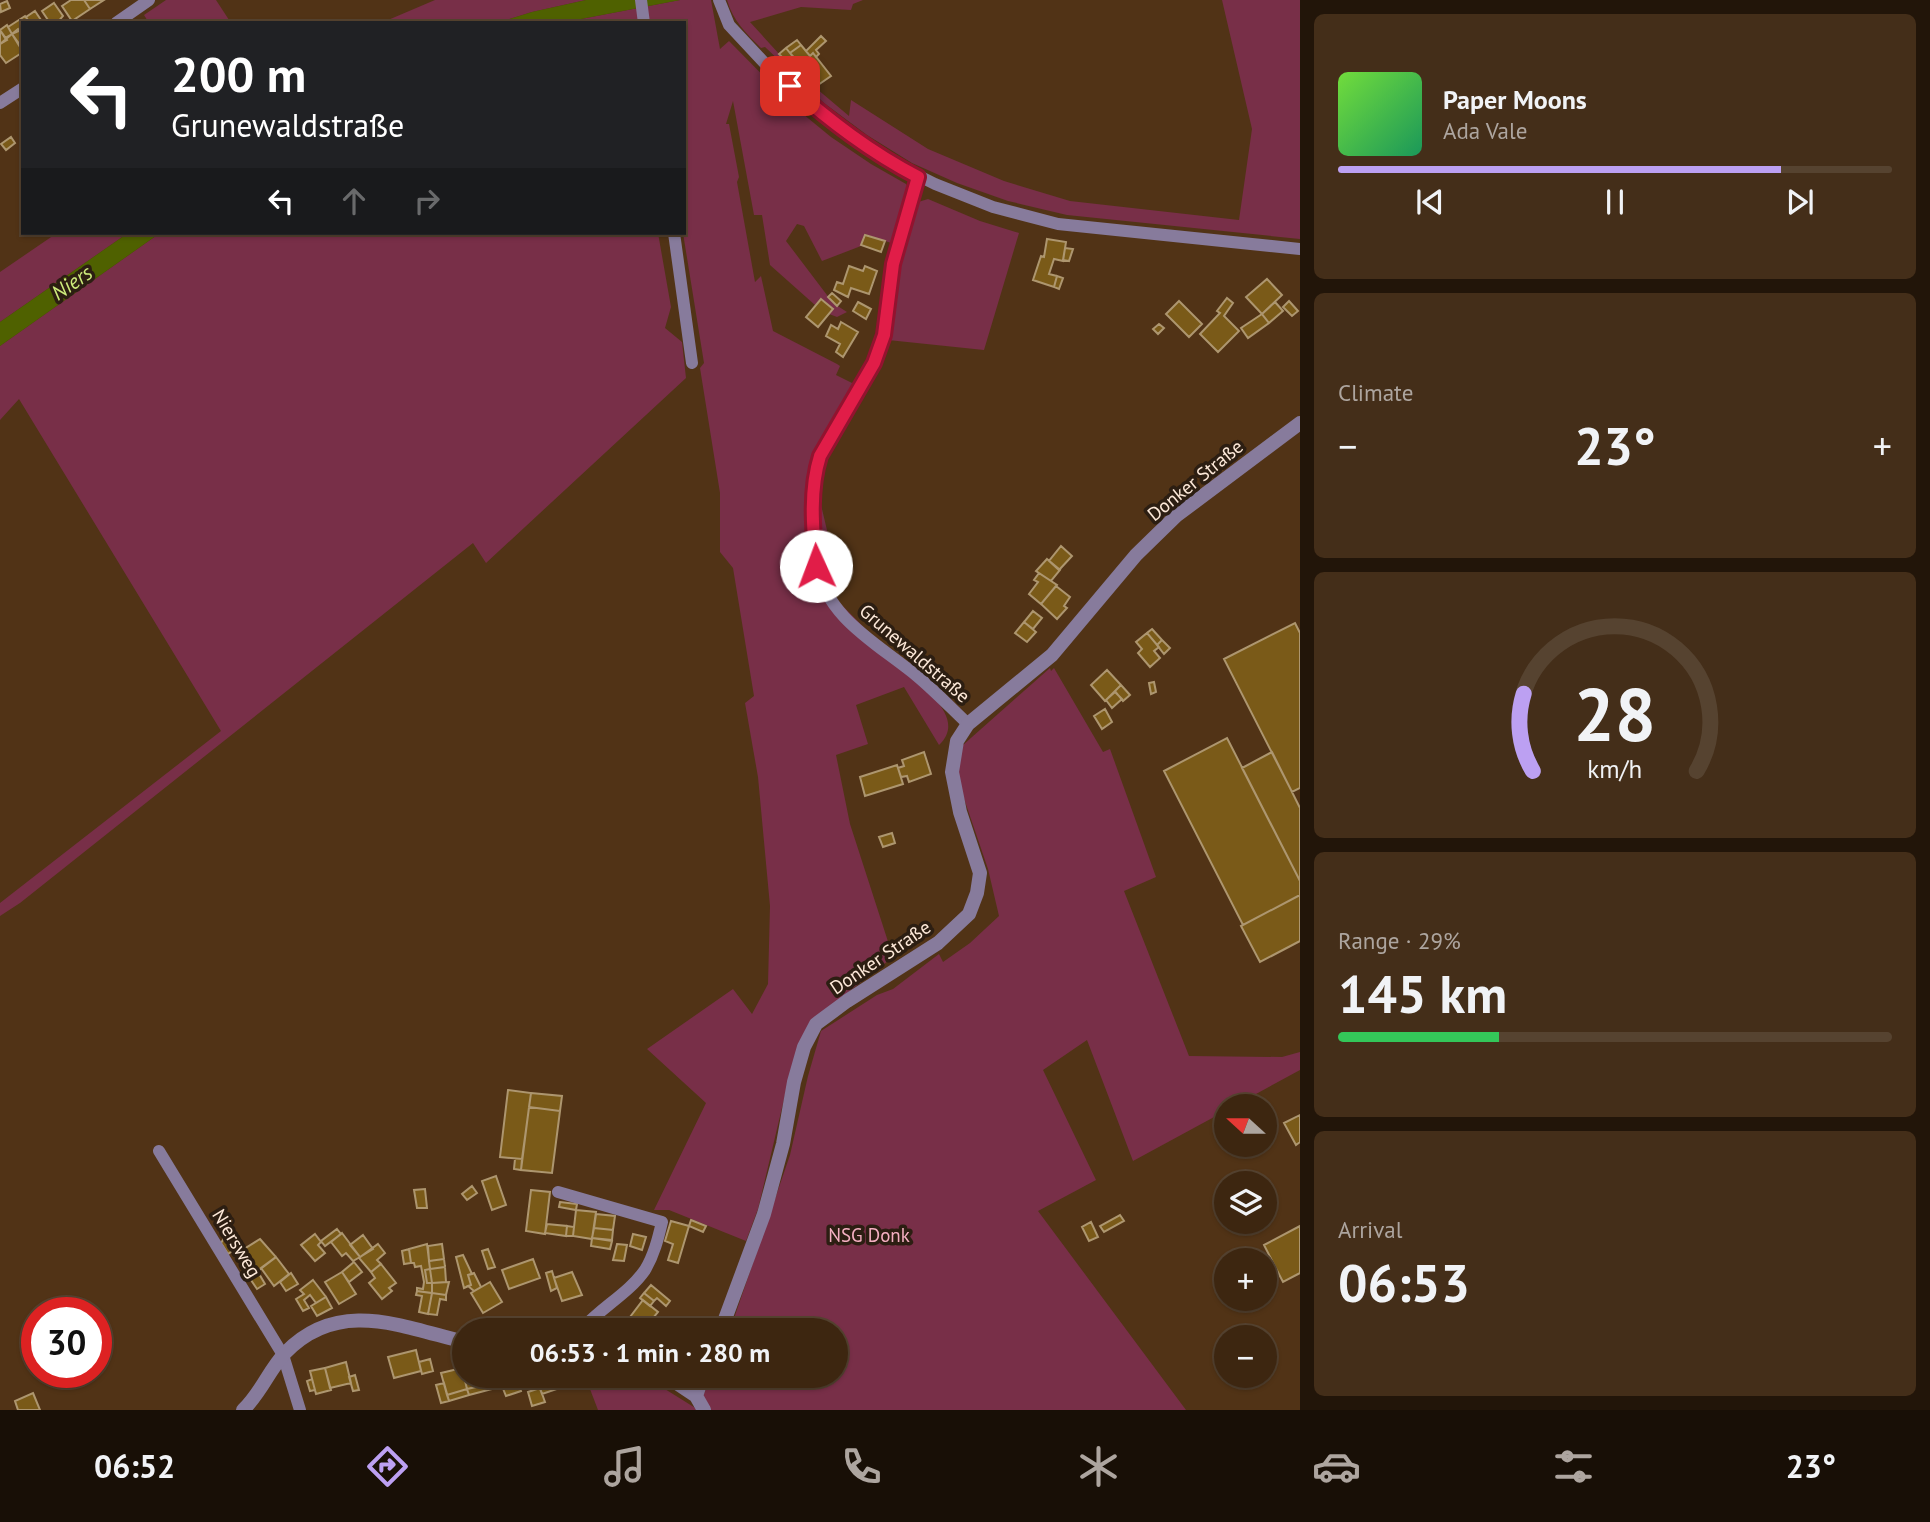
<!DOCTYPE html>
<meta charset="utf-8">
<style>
body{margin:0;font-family:"PT Sans",sans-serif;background:#442e19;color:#f1f3f6;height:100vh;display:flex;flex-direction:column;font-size:26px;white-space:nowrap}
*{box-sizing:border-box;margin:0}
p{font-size:23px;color:#ada59f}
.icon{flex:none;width:38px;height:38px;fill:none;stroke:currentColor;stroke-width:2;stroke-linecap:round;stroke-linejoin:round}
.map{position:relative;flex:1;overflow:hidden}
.panel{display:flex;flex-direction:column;gap:14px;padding:14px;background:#221509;width:630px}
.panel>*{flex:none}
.guide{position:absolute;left:21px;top:21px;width:665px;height:214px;border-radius:0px;box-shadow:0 2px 5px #0004,0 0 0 2px #564330;background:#202124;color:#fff;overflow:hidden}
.needle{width:46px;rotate:291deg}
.buttons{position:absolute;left:1214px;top:1094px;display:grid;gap:14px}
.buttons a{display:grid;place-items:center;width:63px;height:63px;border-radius:50%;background:#3d2610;box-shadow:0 2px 5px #0004,0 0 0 2px #564330;font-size:35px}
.speed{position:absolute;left:21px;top:1297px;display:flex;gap:14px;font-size:35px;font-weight:700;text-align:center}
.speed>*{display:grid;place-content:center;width:91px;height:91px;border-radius:50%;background:#3d2610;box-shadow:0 2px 5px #0004,0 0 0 2px #564330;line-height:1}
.speed .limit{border:10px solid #d22;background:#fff;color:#111}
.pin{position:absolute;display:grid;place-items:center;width:60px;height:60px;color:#fff;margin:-30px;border-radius:14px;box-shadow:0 4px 10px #0006}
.me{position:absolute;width:77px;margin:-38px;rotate:358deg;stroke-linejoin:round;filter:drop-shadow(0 0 5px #0008)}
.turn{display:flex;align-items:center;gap:24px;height:147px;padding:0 35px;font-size:32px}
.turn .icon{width:91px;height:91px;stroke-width:2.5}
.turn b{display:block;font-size:49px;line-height:60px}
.lanes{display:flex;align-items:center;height:66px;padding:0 35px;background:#0003;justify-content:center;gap:35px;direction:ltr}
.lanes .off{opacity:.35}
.big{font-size:52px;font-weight:600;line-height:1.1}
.panel .widget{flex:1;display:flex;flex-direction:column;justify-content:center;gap:10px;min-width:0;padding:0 24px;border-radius:10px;background:#442e19}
.panel .dial{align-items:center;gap:0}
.dial svg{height:182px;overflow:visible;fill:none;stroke:#564330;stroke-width:7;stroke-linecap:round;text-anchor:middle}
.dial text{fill:#f1f3f6;stroke:none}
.song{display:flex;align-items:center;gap:21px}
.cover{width:84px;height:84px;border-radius:10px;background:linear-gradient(135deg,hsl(100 70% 55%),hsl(150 70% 35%))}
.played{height:7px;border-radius:4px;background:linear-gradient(90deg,#bca0f2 80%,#564330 80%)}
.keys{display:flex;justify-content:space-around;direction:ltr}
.heat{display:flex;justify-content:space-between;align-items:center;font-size:38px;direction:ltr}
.charge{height:10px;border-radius:5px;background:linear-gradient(90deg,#34c759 29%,#564330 0)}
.trip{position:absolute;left:452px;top:1318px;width:396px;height:70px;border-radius:35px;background:#3d2610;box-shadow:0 2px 5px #0004,0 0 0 2px #564330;font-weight:600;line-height:70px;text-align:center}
.menu{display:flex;height:112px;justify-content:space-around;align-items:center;background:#180f06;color:#ada59f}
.menu .icon{width:49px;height:49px}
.menu .selected{color:#bca0f2}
.menu b{font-size:32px;color:#f1f3f6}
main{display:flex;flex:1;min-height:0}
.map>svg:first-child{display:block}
.green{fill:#782f48}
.water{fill:#4f6100}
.building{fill:#7a5a18;stroke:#ad966f;stroke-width:2}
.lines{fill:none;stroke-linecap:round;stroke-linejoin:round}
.minor{stroke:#877b9c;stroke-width:12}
.tertiary{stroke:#877b9c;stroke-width:14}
.route-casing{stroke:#92132f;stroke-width:18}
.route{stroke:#e11d48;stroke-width:12}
.labels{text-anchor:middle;stroke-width:7;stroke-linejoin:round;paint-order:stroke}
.street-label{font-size:19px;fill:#fde9d9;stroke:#2c1e12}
.park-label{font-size:19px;fill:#f5afc2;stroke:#2c1e12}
.water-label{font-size:21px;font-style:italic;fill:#ceec7c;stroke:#2c1e12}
</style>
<main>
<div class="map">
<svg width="1300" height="1410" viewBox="0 0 1300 1410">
<rect width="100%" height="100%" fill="#513316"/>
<path class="green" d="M 166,0 L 216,0 L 231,23 L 149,23 L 144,15 Z
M 435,0 L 586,0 L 532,12 L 497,23 L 381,23 Z
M 680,0 L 711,0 L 720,49 L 729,41 L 792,105 L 831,137 L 871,164 L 906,184 L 910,191 L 894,244 L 865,234 L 861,246 L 822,261 L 804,226 L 797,224 L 786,241 L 833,303 L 847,312 L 837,317 L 829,314 L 833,308 L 821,298 L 815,305 L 770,265 L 762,215 L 754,215 L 733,101 L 726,124 L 729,124 L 739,177 L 737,182 L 755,282 L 761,276 L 773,331 L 837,364 L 840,366 L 836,375 L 858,386 L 819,451 L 809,558 L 804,562 L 805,571 L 812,575 L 935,699 C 948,714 955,730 939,745 L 904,687 L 856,705 L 868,744 L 836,755 L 850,824 L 893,957 L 809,1023 L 790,1074 L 758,1209 L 746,1241 L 669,1210 L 654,1210 L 706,1103 L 647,1049 L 733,989 L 752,1014 L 768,984 L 770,906 L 758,777 L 745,703 L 754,696 L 733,568 L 720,552 L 720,493 L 700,368 L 704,363 L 683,233 L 684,23 L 560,23 Z
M 727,0 L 863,0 L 853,4 L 851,10 L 801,7 L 750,22 L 791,67 L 849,116 L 851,100 L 928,149 L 1004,181 L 1070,201 L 1239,220 L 1252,129 L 1222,0 L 1300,0 L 1300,239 L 1067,215 L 1008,201 L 957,183 L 912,163 L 867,135 L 824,103 L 765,47 L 761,48 C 746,33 733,21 727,0 Z
M 928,199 L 980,221 L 1019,233 L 984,350 L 888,340 L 886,349 L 862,396 L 876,363 L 896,269 L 915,203 Z
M 57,233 L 128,233 L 0,322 L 0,272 Z
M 160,233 L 658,233 L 671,307 L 665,328 L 682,342 L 686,378 L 486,563 L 473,543 L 20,903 L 0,916 L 0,903 L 221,731 L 19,399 L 0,420 L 0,346 Z
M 817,488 L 831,547 L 829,590 L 820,566 Z
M 1050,668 L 1051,671 L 1054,668 L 1103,752 L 1110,749 L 1156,877 L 1124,891 L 1189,1056 L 1282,1057 L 1300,1052 L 1300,1070 L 1234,1106 L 1227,1106 L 1227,1110 L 1133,1161 L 1087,1040 L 1043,1070 L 1096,1180 L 1038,1211 L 1186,1410 L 598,1410 L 585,1376 L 644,1376 L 697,1409 L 712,1376 L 835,1376 L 835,1330 L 730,1330 L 790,1155 L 808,1076 L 821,1031 L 877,995 L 893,989 L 939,954 L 943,962 L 970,943 L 999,916 L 988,869 L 958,781 L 957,767 L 963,745 Z"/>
<path class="water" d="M 586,0 L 680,0 L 560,23 L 497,23 L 532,12 Z
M 128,233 L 160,233 L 0,346 L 0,322 Z"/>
<path class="building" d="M 71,0 L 84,0 L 90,9 L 72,21 L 62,6 Z
M 84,0 L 104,0 L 90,9 Z
M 7,1 L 10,8 L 1,12 L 0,4 Z
M 54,3 L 63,16 L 57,23 L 50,23 L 42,11 Z
M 35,11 L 43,23 L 30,23 L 26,17 Z
M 25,16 L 30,23 L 23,23 L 23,29 L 12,34 L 8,27 Z
M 7,25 L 12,34 L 5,38 L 0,30 Z
M 18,29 L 19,31 L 23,29 L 23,49 L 12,34 Z
M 0,30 L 7,40 L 0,44 Z
M 12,34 L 23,52 L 6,63 L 0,55 L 0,44 Z
M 821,36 L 826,41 L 816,50 L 819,54 L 816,57 L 813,53 L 810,56 L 806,51 Z
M 797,40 L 801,45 L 790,53 L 786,48 Z
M 801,45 L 810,56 L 813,53 L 831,76 L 818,85 L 790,53 Z
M 786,48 L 797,62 L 791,66 L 779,54 Z
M 11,137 L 15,143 L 6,150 L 1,144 Z
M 865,235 L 885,241 L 881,252 L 861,245 Z
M 1047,239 L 1066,242 L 1063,261 L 1054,259 L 1049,274 L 1057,276 L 1054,287 L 1033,280 L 1041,256 L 1044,257 Z
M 1065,248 L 1073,249 L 1069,261 L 1063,260 Z
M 849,266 L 863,271 L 865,266 L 877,271 L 869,294 L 851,288 L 848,297 L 834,290 L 837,282 L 843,284 Z
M 1057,276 L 1063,278 L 1059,289 L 1054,287 Z
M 1267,279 L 1282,295 L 1262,314 L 1246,297 Z
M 832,293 L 841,301 L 837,306 L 828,297 Z
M 1227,298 L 1233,303 L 1224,316 L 1239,331 L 1218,352 L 1200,334 L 1220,313 L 1217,311 Z
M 821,299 L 833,309 L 818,327 L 806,317 Z
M 1179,301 L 1202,324 L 1189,337 L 1166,314 Z
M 1289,301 L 1298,311 L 1292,316 L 1283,307 Z
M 858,302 L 871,309 L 866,319 L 853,311 Z
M 1275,302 L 1283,311 L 1269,323 L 1262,314 Z
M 1262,314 L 1269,323 L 1248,338 L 1241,328 Z
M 841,322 L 858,332 L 843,357 L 836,352 L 840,344 L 826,336 L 831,325 L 838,329 Z
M 1159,324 L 1164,328 L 1158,334 L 1153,329 Z
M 1061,546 L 1072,556 L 1059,570 L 1049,561 Z
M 1047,559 L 1060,570 L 1051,581 L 1036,571 Z
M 1039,573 L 1057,585 L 1041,604 L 1029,594 L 1038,582 L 1034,580 Z
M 1056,586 L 1070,597 L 1064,606 L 1067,608 L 1057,619 L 1041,604 Z
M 1033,611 L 1042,618 L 1033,629 L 1024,622 Z
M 1024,622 L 1036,632 L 1027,642 L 1015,633 Z
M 1295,623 L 1300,633 L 1300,788 L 1292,792 L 1224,659 Z
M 1152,629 L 1162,640 L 1157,645 L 1147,633 Z
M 1147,633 L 1159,647 L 1154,651 L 1160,658 L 1150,667 L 1138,653 L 1142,649 L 1136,642 Z
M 1162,640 L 1170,648 L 1164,654 L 1157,645 Z
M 1107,670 L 1121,685 L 1105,701 L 1091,685 Z
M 1154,682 L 1156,692 L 1151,694 L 1149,683 Z
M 1121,685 L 1130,695 L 1123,701 L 1115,691 Z
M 1115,692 L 1122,699 L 1112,708 L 1106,700 Z
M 1105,709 L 1112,722 L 1102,729 L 1094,716 Z
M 1227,738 L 1300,881 L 1300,895 L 1243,925 L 1164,771 Z
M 924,752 L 931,774 L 909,782 L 907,776 L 901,777 L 898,768 L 904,766 L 902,760 Z
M 1272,752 L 1300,808 L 1300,881 L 1242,768 Z
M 897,765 L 903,784 L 865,796 L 860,777 Z
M 892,833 L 895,843 L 883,847 L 879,837 Z
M 1300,895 L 1300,941 L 1260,962 L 1241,926 Z
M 508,1090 L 531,1093 L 522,1159 L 500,1157 Z
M 531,1093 L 562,1096 L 560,1111 L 529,1107 Z
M 529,1107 L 560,1111 L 552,1173 L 521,1170 Z
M 1300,1115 L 1300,1142 L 1296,1145 L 1284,1123 Z
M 515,1159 L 522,1159 L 521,1170 L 514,1169 Z
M 496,1176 L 506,1205 L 492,1210 L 482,1181 Z
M 472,1186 L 477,1193 L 467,1200 L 462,1194 Z
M 425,1189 L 427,1208 L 417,1208 L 414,1190 Z
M 531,1190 L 550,1192 L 545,1234 L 526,1231 Z
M 560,1202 L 577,1204 L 576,1210 L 559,1207 Z
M 576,1210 L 596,1212 L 592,1239 L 573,1236 Z
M 596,1214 L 615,1216 L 613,1230 L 594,1228 Z
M 1120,1215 L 1124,1221 L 1104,1232 L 1100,1226 Z
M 691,1220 L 706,1226 L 703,1232 L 689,1226 Z
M 671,1221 L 689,1226 L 678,1263 L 668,1260 L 673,1244 L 665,1241 Z
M 1091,1222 L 1098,1237 L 1089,1241 L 1082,1227 Z
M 547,1224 L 567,1226 L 566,1236 L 545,1233 Z
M 567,1226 L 574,1227 L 573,1236 L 566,1236 Z
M 1300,1226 L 1300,1273 L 1283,1282 L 1264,1245 Z
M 594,1228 L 613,1230 L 612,1240 L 592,1238 Z
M 337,1229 L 341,1234 L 325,1246 L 321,1241 Z
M 342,1233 L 360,1257 L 353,1261 L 346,1253 L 342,1256 L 331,1242 Z
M 315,1234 L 321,1242 L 318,1245 L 325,1253 L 315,1261 L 301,1245 Z
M 633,1234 L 646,1237 L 642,1250 L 630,1246 Z
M 226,1235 L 235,1249 L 228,1254 L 221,1243 Z
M 363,1235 L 373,1249 L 360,1257 L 350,1245 Z
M 592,1238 L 612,1241 L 610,1249 L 591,1246 Z
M 260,1239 L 276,1257 L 254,1274 L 251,1271 L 248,1273 L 236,1254 Z
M 378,1244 L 385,1253 L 377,1260 L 381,1264 L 371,1272 L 359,1258 Z
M 427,1244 L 430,1269 L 425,1270 L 427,1283 L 432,1283 L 432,1293 L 417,1291 L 417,1288 L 423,1289 L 424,1282 L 421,1266 L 415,1267 L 414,1263 L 411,1263 L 409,1249 Z
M 442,1244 L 444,1259 L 429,1261 L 428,1246 Z
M 617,1244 L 627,1245 L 624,1261 L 613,1260 Z
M 409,1249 L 411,1263 L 404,1264 L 402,1251 Z
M 488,1249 L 495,1267 L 488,1269 L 482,1251 Z
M 463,1255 L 472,1274 L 468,1275 L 471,1285 L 464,1288 L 456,1257 Z
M 276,1257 L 289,1274 L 274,1286 L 261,1268 Z
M 444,1259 L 445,1267 L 430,1269 L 429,1261 Z
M 533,1259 L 540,1278 L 509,1289 L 502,1270 Z
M 354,1262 L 362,1272 L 349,1282 L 342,1272 Z
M 381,1264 L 396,1283 L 389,1288 L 392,1291 L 382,1299 L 369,1283 L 375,1278 L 371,1272 Z
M 445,1267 L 446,1282 L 432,1283 L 430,1269 Z
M 430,1269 L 432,1283 L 427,1283 L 425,1270 Z
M 552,1271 L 557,1288 L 551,1291 L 546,1273 Z
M 258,1272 L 265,1284 L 257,1289 L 249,1277 Z
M 342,1272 L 356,1294 L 339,1304 L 325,1282 Z
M 572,1272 L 582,1295 L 562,1301 L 554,1278 Z
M 291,1273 L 298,1284 L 286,1291 L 280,1282 Z
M 474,1273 L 481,1287 L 474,1291 L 468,1286 L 471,1285 L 468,1275 Z
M 313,1280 L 326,1297 L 316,1303 L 310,1295 L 304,1300 L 309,1308 L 303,1311 L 296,1299 L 304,1294 L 300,1290 Z
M 449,1282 L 446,1295 L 432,1293 L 432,1283 Z
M 490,1282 L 502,1302 L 483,1313 L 471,1293 Z
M 651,1285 L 670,1301 L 666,1306 L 657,1298 L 654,1301 L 644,1293 Z
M 417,1291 L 432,1293 L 428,1314 L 419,1312 L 422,1296 L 416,1295 Z
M 432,1293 L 446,1295 L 446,1300 L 440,1299 L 437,1315 L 428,1314 Z
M 644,1293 L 654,1301 L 650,1306 L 640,1298 Z
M 326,1297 L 332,1308 L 317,1316 L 311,1306 Z
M 643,1300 L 658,1312 L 649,1323 L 659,1330 L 640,1330 L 627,1321 Z
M 416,1350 L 421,1371 L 394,1378 L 388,1357 Z
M 430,1359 L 433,1371 L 422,1374 L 419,1362 Z
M 346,1362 L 351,1383 L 330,1388 L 325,1368 Z
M 464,1367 L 464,1376 L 485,1376 L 487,1384 L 467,1389 L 462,1368 Z
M 325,1368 L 331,1390 L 316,1394 L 310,1371 Z
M 462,1368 L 467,1389 L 447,1395 L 441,1373 Z
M 355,1375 L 359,1390 L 353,1391 L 349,1377 Z
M 485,1376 L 492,1376 L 496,1388 L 488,1390 Z
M 498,1376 L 516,1376 L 521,1391 L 506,1396 Z
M 535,1376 L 559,1376 L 563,1387 L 542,1394 Z
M 312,1379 L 315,1390 L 310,1391 L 307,1381 Z
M 444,1383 L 449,1401 L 441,1403 L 436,1385 Z
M 486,1385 L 488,1390 L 469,1395 L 467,1389 Z
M 540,1388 L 545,1402 L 532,1406 L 528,1392 Z
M 467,1389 L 469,1395 L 449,1401 L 447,1395 Z
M 33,1393 L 40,1410 L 18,1410 L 15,1401 Z"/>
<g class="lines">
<path class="minor" d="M 641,0 L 644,23
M 719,0 L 729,25 L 770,69 L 828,119 L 889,161 L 935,184 L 993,207 L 1058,224 L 1300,249
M 116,23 L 149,0
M 0,103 L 23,88
M 918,177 L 893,264 L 884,335 L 874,363 L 820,456 C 813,479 813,502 814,526 C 814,538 813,552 815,563 C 829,620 874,641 917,676 C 935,691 951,708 968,724
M 674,233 L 692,363
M 159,1151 L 283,1355 L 300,1410
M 558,1192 L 662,1222 C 658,1239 654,1255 645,1270 C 629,1293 602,1307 583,1328"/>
<path class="tertiary" d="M 562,1330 L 583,1328 L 587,1330
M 721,1330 L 764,1214 L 783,1144 L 794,1082 L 804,1047 L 816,1024 L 847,1001 L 938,943 L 969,914 L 977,893 L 980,873 L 960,812 L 952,772 L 957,741 L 968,724 L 1052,655 L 1136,555 L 1176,516 L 1300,423
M 666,1376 L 696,1396 L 704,1410
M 696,1396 L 703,1376
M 243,1410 C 261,1393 269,1370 285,1353 C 338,1298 400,1326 464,1342"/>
</g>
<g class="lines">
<defs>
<path id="route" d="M 790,86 C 830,121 870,152 918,177 L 893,264 L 884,335 L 874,363 L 820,456 C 809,491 813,530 816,566"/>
</defs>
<use href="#route" class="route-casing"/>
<use href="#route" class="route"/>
</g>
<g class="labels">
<g class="street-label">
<text transform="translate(1195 480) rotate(-39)" y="7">Donker Straße</text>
<text transform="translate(915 653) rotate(41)" y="7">Grunewaldstraße</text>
<text transform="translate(880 957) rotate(-34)" y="7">Donker Straße</text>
<text transform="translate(237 1243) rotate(59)" y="7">Niersweg</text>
</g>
<g class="park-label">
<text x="869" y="1242">NSG Donk</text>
</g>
<g class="water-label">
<text transform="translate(72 283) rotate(-35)" y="7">Niers</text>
</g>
</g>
</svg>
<div class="buttons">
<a><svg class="needle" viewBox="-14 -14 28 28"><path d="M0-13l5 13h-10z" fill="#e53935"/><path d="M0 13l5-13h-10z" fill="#ada59f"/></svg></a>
<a><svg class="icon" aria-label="layers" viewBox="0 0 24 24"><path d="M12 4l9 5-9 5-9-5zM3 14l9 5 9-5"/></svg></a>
<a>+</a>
<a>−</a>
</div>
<div class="speed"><div class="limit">30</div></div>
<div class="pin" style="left:790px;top:86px;background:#d93025"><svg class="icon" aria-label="arrive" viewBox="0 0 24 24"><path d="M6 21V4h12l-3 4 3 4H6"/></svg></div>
<svg class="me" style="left:816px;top:566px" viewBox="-20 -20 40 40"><circle r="19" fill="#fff"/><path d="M0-13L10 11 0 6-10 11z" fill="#e11d48"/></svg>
<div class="trip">06:53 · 1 min · 280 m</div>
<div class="guide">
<div class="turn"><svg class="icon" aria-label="left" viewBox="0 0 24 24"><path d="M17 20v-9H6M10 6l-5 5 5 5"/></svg><div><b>200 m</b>Grunewaldstraße</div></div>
<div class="lanes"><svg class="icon" aria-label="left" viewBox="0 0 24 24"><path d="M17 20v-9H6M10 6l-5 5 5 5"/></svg><svg class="icon off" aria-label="ahead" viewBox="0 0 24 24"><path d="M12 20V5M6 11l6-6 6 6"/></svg><svg class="icon off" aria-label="right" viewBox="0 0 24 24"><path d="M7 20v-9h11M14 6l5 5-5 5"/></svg></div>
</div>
</div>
<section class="panel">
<div class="widget">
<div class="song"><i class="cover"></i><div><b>Paper Moons</b><p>Ada Vale</p></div></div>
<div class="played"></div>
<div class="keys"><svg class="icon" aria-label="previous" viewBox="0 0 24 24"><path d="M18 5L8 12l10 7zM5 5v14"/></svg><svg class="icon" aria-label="pause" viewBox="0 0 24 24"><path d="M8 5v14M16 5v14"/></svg><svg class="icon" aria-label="next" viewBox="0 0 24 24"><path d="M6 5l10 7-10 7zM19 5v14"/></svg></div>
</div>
<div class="widget"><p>Climate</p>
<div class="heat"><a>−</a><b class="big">23°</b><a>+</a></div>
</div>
<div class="widget dial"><svg viewBox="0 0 100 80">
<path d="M14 69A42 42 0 1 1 86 69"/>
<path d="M14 69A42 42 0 0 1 10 35" stroke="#bca0f2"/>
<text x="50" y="56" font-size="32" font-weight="700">28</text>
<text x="50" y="72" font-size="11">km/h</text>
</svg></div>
<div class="widget"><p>Range · 29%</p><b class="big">145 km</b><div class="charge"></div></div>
<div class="widget"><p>Arrival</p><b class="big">06:53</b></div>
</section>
</main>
<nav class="menu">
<b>06:52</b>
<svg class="icon selected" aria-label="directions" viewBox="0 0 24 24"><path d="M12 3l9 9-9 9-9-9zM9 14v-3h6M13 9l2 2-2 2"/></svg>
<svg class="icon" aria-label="music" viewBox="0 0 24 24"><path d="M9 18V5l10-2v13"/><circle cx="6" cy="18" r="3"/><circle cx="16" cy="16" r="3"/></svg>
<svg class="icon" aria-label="phone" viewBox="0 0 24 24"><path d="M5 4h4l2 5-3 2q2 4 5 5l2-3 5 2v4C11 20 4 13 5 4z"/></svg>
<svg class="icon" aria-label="climate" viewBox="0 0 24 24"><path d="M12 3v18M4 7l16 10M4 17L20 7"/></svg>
<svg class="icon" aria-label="car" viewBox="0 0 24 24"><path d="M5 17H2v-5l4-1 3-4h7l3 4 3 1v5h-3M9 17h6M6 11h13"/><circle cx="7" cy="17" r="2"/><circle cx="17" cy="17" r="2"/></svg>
<svg class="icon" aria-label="filters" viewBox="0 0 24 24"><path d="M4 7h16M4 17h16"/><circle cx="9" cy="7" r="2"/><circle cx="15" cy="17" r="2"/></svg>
<b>23°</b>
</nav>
